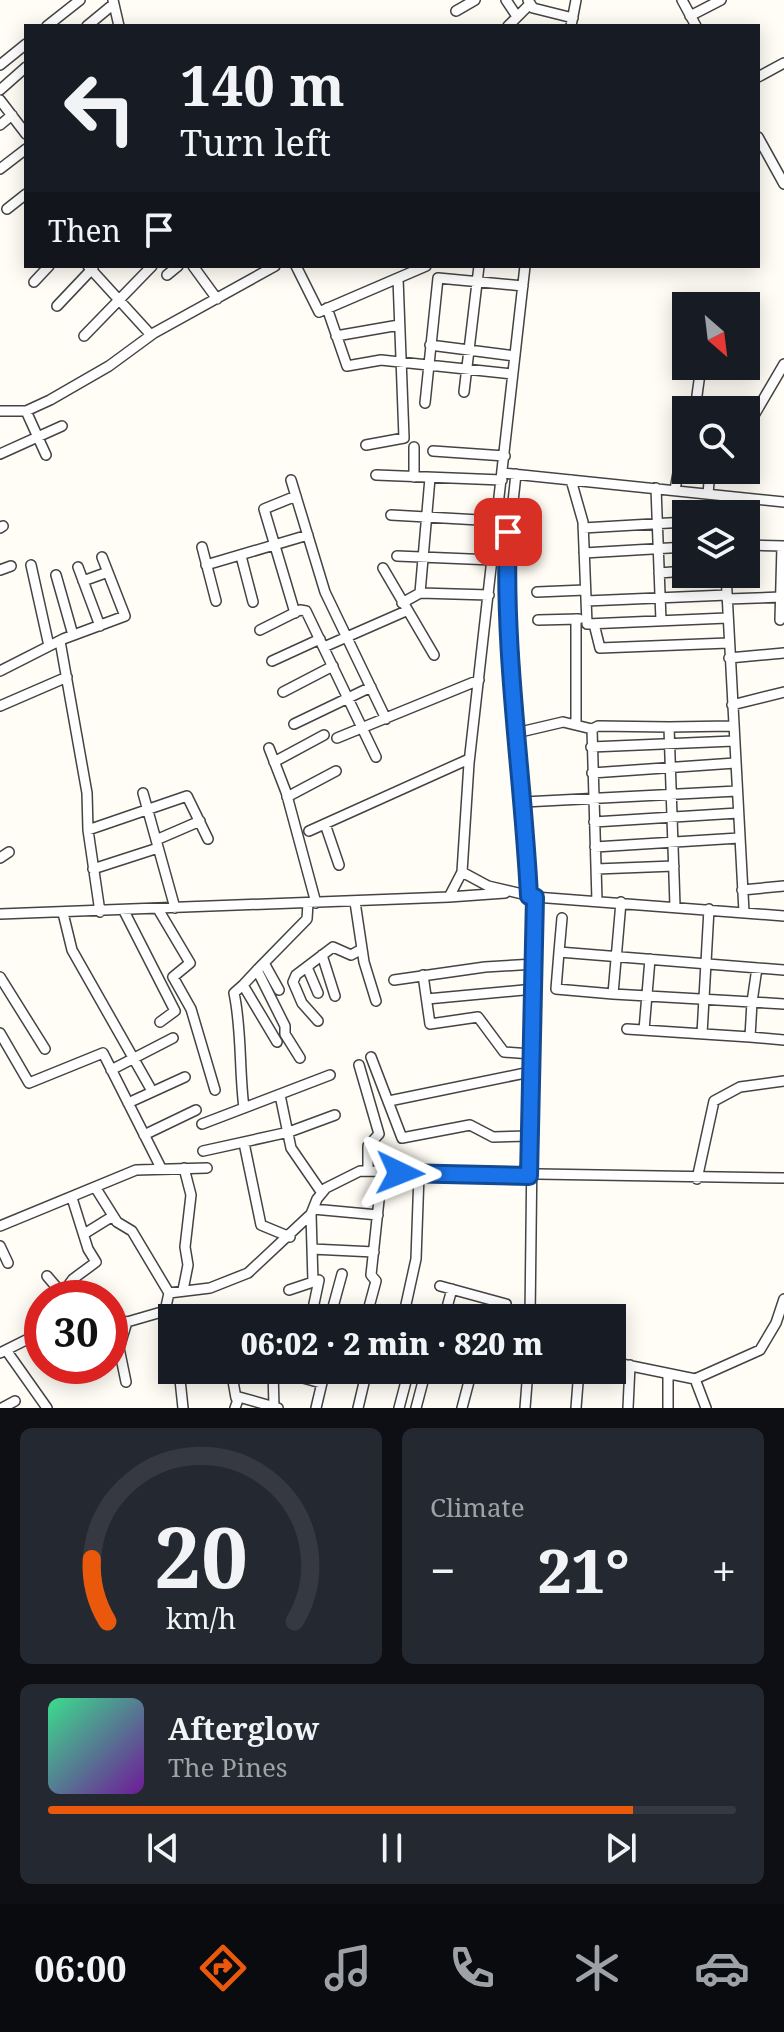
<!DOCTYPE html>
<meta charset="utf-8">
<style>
body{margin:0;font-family:"Noto Serif",serif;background:#242831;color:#f1f3f6;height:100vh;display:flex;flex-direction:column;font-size:30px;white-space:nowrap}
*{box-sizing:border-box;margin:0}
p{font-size:26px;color:#9ea1a6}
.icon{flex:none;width:44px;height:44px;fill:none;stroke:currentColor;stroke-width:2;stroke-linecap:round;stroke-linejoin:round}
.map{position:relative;height:1408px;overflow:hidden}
.sheet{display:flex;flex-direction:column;gap:20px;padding:20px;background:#0d0f14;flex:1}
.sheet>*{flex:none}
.hud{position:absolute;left:24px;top:24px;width:736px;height:244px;border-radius:0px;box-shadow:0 4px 20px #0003;background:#171b24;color:#f1f3f6;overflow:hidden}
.needle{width:52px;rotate:152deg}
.tools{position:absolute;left:672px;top:292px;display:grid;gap:16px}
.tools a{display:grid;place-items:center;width:88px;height:88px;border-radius:0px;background:#171b24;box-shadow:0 4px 20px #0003;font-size:40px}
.speed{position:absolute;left:24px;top:1280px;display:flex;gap:16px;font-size:40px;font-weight:700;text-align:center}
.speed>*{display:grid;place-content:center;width:104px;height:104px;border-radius:50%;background:#171b24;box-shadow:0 4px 20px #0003;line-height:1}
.speed .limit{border:12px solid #d22;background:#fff;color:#111}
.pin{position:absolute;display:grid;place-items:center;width:68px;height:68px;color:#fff;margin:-34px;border-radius:16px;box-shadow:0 4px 12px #0006}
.me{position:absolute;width:88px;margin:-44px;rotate:92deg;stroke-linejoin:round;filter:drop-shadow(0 0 6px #0008)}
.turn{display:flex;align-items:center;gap:28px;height:168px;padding:0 24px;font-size:36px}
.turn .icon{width:104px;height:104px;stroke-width:2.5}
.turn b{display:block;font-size:56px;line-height:68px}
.then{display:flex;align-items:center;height:76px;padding:0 24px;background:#0003;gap:16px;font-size:30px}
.big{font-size:60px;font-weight:800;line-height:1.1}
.sheet .tile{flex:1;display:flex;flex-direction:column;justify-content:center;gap:12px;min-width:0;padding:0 28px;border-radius:12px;background:#242831}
.sheet .dial{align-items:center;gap:0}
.dial svg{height:208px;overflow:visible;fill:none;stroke:#363941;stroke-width:7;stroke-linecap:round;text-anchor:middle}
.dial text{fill:#f1f3f6;stroke:none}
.song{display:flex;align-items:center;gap:24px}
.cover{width:96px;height:96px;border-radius:12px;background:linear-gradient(135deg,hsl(150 70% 55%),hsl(280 70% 35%))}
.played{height:8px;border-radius:4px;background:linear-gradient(90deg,#ea580c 85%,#363941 85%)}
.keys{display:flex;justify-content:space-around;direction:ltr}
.heat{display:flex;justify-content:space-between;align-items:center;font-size:44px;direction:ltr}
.sheet .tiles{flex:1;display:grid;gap:20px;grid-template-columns:1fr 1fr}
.tile:last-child{grid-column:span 2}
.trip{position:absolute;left:158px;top:1304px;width:468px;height:80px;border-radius:0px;background:#171b24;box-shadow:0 4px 20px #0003;font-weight:800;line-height:80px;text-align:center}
.dock{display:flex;height:128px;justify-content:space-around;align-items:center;background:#090b0e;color:#9ea1a6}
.dock .icon{width:56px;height:56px}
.dock .selected{color:#ea580c}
.dock b{font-size:36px;color:#f1f3f6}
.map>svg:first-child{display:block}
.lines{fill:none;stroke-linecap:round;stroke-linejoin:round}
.minor-casing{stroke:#444;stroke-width:12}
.minor{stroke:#fff;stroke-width:9}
.route-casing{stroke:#114b97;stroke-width:20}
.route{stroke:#1a73e8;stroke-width:14}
</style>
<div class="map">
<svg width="784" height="1408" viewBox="0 0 784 1408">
<rect width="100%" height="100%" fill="#fffdf5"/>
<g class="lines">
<defs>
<path id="minor" d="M 113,0 L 119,26
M 506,0 L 516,15
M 528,0 L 533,8 L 573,18
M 682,0 L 696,26
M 456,11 L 475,0
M 690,16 L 721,0
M 47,26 L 80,0
M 87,26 L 110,7
M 508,26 L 530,4
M 571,26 L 576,0
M 0,65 L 26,44
M 758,77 L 784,63
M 0,90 L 26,67
M 0,100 L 26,134
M 0,125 L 12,115
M 758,137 L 784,184
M 0,169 L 26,149
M 7,209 L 26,194
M 88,266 L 151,335
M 193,266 L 217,299
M 296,266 L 319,312 L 426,266
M 525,266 L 469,763 L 462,872 L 488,886 L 535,897 L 784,916
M 167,275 L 178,266
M 34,282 L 49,266
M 57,306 L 93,268
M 327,308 L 347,366 L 381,360 L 512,374
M 84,336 L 152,266
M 336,336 L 399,325
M 430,345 L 515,356
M 464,392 L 479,266
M 425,403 L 438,278 L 523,286
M 695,410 L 701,366
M 0,411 L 26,411 L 50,400 L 109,366 L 154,333 L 275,266
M 26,411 L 46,455
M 746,429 L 784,364
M 366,445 L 404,438 L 398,278
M 414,447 L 414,477
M 433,451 L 505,456
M 0,454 L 62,426
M 503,473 L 784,502
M 516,474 L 507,557 L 529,896
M 376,475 L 502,480
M 291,480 L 325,592 L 386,719
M 571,480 L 583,522 L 587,624 L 727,618
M 656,488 L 661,621
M 675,490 L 683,445 L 686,445
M 708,494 L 710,470
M 724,496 L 724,514
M 391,515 L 497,521
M 0,528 L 3,526
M 583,528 L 686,522
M 746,545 L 784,546
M 202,547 L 216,601
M 584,553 L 686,547
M 241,556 L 253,602
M 397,556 L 493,560
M 31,565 L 49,646
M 206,565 L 308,535
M 78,567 L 100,626
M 383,568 L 434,655
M 0,570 L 11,566
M 659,573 L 686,571
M 726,574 L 744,912
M 56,575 L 73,635
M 83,581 L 108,572
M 537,592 L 585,590
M 420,593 L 430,478
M 727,599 L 781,597
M 586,601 L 727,595
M 402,603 L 420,593 L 489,595
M 295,613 L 264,509 L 296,496
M 538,620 L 579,619
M 780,620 L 782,546
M 594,624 L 600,648 L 728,643
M 260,630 L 300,610 L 306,611 L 376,757
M 60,641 L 87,793 L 88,830 L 100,912
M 324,647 L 406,611
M 729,658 L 784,653
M 272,661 L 320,639
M 0,671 L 63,639 L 125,616 L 102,557
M 283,692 L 333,666
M 732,705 L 784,692
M 0,706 L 67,677
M 294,724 L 371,687
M 576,724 L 576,619
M 516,733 L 563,722 L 592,729
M 337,738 L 479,680
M 591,747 L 734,741
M 269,748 L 286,792 L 316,903
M 274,762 L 324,735
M 592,773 L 735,763
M 143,793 L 175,908
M 287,797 L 336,771
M 524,802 L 737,791
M 594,822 L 738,813
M 325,824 L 339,865
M 88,830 L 187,796 L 208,839
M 309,831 L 469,759
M 156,840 L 200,821
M 595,847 L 739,838
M 0,858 L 9,852
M 93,869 L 158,848
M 596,869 L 674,866
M 742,890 L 784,886
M 449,897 L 505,893
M 597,901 L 592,729 L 598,726 L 669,727
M 355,902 L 364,962 L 376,1001
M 621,902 L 613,994 L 752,1002 L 750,1037 L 627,1029
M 675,906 L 669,727 L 731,726
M 158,909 L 190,963 L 173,977 L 191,1009 L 215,1090
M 124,911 L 175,1011 L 160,1022
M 63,913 L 72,950 L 152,1091
M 0,914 L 449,897 L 462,872
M 559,952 L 562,918
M 322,955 L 335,996
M 264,963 L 279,990
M 307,967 L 318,993
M 757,968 L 752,1002 L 784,1004
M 257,970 L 243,985 L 277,1042
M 423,975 L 430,1024 L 478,1017 L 504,1052 L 531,1054
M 0,977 L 45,1049
M 394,980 L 485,967 L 535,964
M 243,985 L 234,993 C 242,1030 239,1070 244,1108
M 613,994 L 556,989 L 559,952 L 784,970
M 427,999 L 534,989
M 318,1021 L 302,1003 L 293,982 L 296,975 L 333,947 L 351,955 L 362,949
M 644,1030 L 650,959
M 0,1033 L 29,1083 L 103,1053 L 161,1168
M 702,1034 L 709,909
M 750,1037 L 784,1040
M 371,1057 L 402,1138 L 470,1125 L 493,1137 L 530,1136
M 300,1058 L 285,1034 L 285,1026 L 257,970 L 307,919 L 308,903
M 359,1065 L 379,1134 L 368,1146 L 368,1171
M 111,1070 L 173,1038
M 280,1095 L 291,1148 L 322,1193
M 389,1101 L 530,1072
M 128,1103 L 185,1077
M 202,1124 L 330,1075
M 144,1135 L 196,1110
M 244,1143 L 261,1225 L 290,1237
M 203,1151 L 289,1132 L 335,1115
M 697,1179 L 714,1101 L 740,1087 L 784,1081
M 95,1187 L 117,1222 L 132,1231 L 169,1293
M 313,1209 L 378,1215
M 311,1214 L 313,1282
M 0,1226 L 136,1170 L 207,1168
M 84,1234 L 113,1216
M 0,1246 L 8,1263
M 312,1249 L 374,1252
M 47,1276 L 64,1296
M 440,1286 L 506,1304 L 505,1318
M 183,1290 L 188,1265 L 185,1247 L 191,1195 L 184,1168
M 289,1290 L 319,1280 L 311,1318
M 62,1294 L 73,1279 L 96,1262 L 88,1249 L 72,1198
M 405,1310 L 433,1318
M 110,1318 L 127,1322 L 165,1311 L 169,1293 L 210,1288 L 248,1273 L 311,1214 L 317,1199 L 326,1188 L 360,1171 L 784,1178
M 240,1318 L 300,1318
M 330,1318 L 342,1274
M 366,1318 L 376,1281 L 371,1275 L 382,1172
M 403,1318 L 416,1259 L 419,1174
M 444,1318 L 452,1289
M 530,1318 L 535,897
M 6,1350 L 47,1408
M 0,1353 L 42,1332
M 612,1362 L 695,1379 L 760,1350 L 776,1323 L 784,1299
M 179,1370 L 183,1408
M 231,1370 L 236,1398
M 273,1370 L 274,1407
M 498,1370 L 527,1377
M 289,1374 L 321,1383
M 668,1376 L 668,1408
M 695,1379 L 706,1408
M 126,1382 L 119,1348 L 127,1322
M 2,1408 L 15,1401
M 235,1408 L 239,1397 L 278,1408
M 316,1408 L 325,1370
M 358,1408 L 367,1370
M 399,1408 L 409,1370
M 416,1408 L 426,1370
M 462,1408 L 472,1370
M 525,1408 L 528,1370
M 576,1408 L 579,1370
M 628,1408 L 630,1365"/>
</defs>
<use href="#minor" class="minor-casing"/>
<use href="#minor" class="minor"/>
</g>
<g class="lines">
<defs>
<path id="route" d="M 400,1173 L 529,1176 L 535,897 L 529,896 C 523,775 503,654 508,532"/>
</defs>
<use href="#route" class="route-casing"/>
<use href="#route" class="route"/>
</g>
</svg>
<div class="tools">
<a><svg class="needle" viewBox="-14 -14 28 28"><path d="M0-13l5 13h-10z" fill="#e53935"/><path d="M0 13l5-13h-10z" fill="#9ea1a6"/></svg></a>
<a><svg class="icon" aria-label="search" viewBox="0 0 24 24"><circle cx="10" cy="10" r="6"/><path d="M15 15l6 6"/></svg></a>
<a><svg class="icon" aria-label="layers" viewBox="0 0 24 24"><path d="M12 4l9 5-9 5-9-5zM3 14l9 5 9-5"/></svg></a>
</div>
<div class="speed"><div class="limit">30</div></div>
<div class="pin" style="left:508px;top:532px;background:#d93025"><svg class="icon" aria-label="arrive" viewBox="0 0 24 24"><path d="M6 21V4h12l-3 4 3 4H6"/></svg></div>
<svg class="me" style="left:400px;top:1173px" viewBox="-20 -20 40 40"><path d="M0-17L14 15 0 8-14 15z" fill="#1a73e8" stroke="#fff" stroke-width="4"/></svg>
<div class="trip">06:02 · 2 min · 820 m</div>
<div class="hud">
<div class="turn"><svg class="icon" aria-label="left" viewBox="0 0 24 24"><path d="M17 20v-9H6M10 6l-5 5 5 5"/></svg><div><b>140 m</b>Turn left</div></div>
<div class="then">Then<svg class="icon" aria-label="arrive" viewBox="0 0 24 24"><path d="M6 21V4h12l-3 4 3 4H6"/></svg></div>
</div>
</div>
<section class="sheet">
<div class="tiles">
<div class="tile dial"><svg viewBox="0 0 100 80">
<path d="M14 69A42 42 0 1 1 86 69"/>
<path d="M14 69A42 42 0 0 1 8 45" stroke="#ea580c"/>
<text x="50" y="56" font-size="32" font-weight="700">20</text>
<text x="50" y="72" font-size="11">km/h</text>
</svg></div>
<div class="tile"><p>Climate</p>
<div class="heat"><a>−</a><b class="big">21°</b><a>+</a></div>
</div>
<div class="tile">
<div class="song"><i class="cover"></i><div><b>Afterglow</b><p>The Pines</p></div></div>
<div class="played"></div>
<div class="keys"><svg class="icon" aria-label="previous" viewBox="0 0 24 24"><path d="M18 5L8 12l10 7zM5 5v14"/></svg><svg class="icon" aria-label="pause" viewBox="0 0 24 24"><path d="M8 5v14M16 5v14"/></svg><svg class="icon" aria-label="next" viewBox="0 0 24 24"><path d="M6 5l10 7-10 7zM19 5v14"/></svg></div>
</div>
</div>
</section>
<nav class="dock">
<b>06:00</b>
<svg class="icon selected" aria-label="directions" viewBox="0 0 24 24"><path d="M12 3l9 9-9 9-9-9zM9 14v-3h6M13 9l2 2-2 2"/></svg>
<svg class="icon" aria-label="music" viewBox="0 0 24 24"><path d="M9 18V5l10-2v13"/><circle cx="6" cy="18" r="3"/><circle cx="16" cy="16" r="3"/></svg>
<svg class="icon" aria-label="phone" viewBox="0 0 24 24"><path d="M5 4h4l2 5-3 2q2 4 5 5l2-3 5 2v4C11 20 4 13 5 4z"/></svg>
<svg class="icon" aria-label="climate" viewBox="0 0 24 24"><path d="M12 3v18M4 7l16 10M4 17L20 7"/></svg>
<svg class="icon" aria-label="car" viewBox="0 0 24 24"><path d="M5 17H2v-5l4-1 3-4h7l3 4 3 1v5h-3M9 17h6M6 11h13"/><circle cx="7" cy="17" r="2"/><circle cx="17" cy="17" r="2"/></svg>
</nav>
